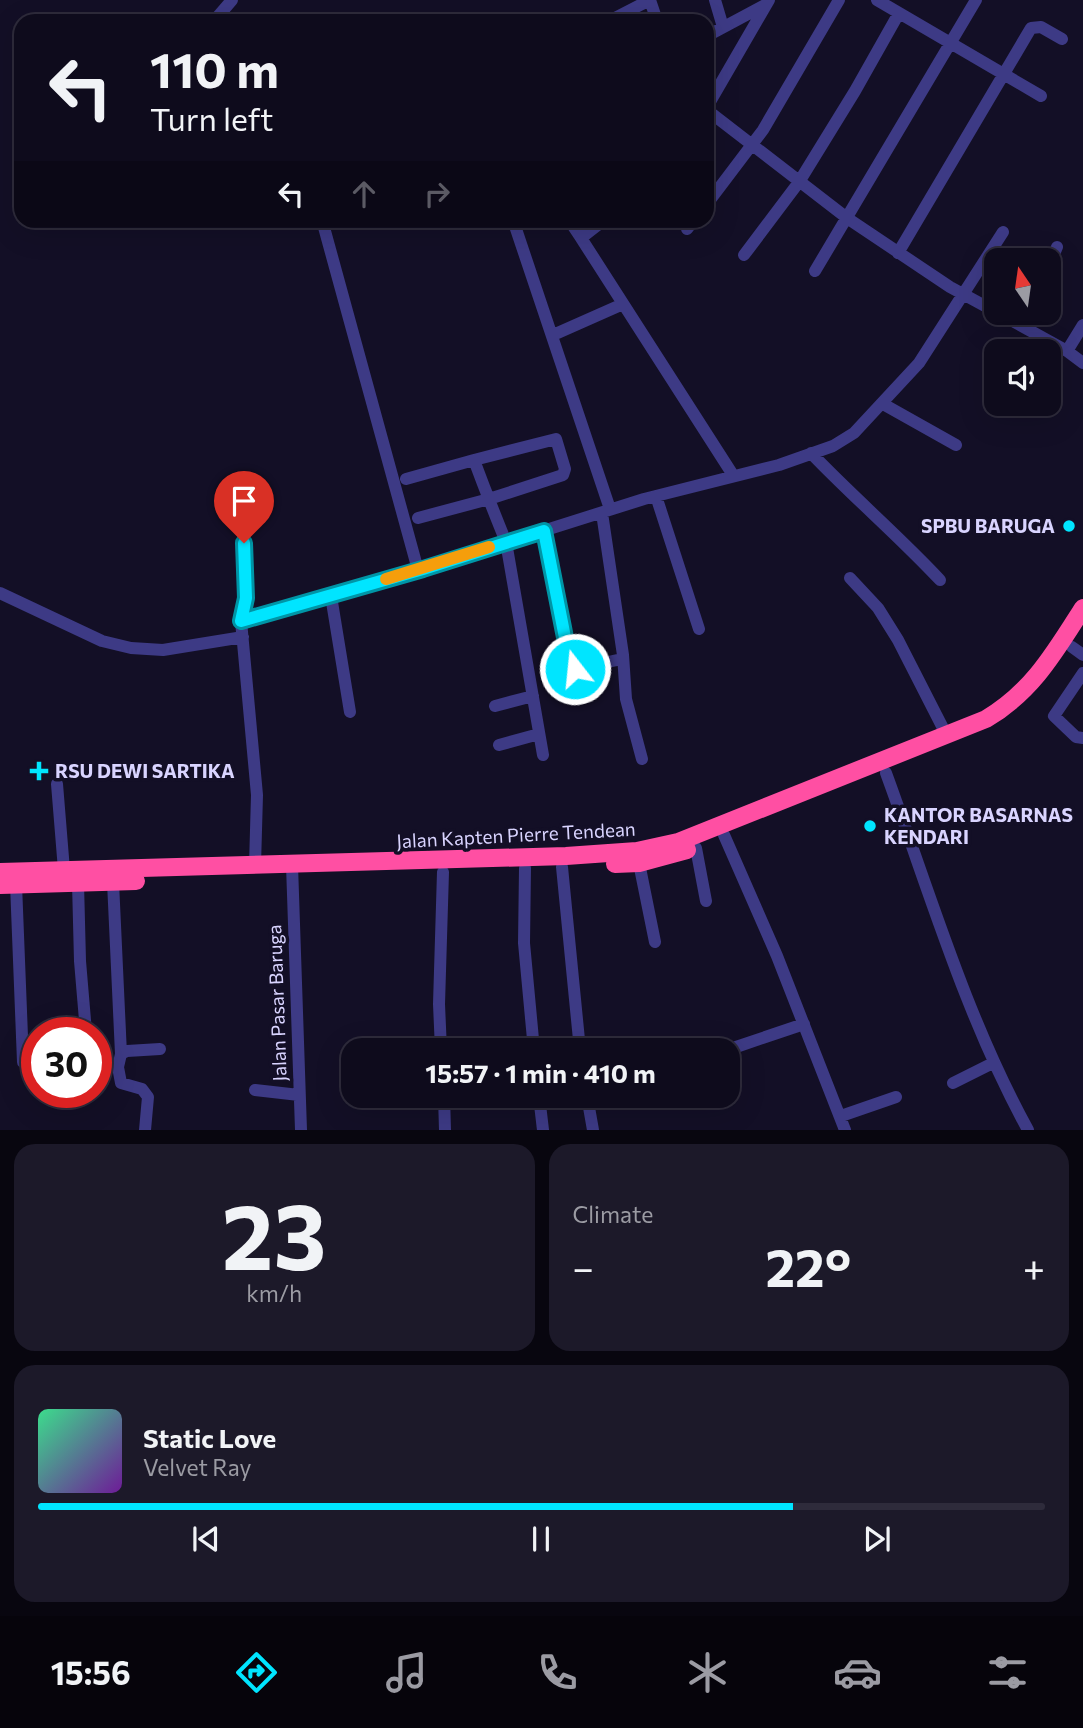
<!DOCTYPE html>
<meta charset="utf-8">
<style>
body{margin:0;font-family:Commissioner,sans-serif;background:#1c1929;color:#f1f3f6;height:100vh;display:flex;flex-direction:column;font-size:26px;white-space:nowrap}
*{box-sizing:border-box;margin:0}
p{font-size:23px;color:#9b9ba3}
.icon{flex:none;width:38px;height:38px;fill:none;stroke:currentColor;stroke-width:2;stroke-linecap:round;stroke-linejoin:round}
.map{position:relative;height:1130px;overflow:hidden}
.drawer{display:flex;flex-direction:column;gap:14px;padding:14px;background:#08060f;flex:1}
.drawer>*{flex:none}
.hud{position:absolute;left:14px;top:14px;width:700px;height:214px;border-radius:21px;box-shadow:0 7px 28px #0002,0 0 0 2px #2e2b3b;background:#0e0b1c;color:#f1f3f6;overflow:hidden}
.needle{width:46px;rotate:347deg}
.tools{position:absolute;left:984px;top:248px;display:grid;gap:14px}
.tools a{display:grid;place-items:center;width:77px;height:77px;border-radius:14px;background:#0e0b1c;box-shadow:0 7px 28px #0002,0 0 0 2px #2e2b3b;font-size:35px}
.speed{position:absolute;left:21px;top:1017px;display:flex;gap:14px;font-size:35px;font-weight:700;text-align:center}
.speed>*{display:grid;place-content:center;width:91px;height:91px;border-radius:50%;background:#0e0b1c;box-shadow:0 7px 28px #0002,0 0 0 2px #2e2b3b;line-height:1}
.speed .limit{border:10px solid #d22;background:#fff;color:#111}
.pin{position:absolute;display:grid;place-items:center;width:60px;height:60px;color:#fff;margin:-72px -30px;border-radius:50% 50% 50% 0;rotate:-45deg;box-shadow:0 0 7px #0007}
.pin .icon{rotate:45deg}
.me{position:absolute;width:77px;margin:-38px;rotate:344deg;stroke-linejoin:round;filter:drop-shadow(0 0 5px #0008)}
.turn{display:flex;align-items:center;gap:24px;height:147px;padding:0 21px;font-size:32px}
.turn .icon{width:91px;height:91px;stroke-width:2.5}
.turn b{display:block;font-size:49px;line-height:60px}
.lanes{display:flex;align-items:center;height:66px;padding:0 21px;background:#0003;justify-content:center;gap:35px;direction:ltr}
.lanes .off{opacity:.35}
.big{font-size:52px;font-weight:700;line-height:1.1}
.drawer .tile{flex:1;display:flex;flex-direction:column;justify-content:center;gap:10px;min-width:0;padding:0 24px;border-radius:21px;background:#1c1929}
.drawer .dial{align-items:center;gap:0}
.dial b{font-size:91px;line-height:1}
.song{display:flex;align-items:center;gap:21px}
.cover{width:84px;height:84px;border-radius:10px;background:linear-gradient(135deg,hsl(150 70% 55%),hsl(280 70% 35%))}
.played{height:7px;border-radius:4px;background:linear-gradient(90deg,#00e5ff 75%,#2e2b3b 75%)}
.keys{display:flex;justify-content:space-around;direction:ltr}
.heat{display:flex;justify-content:space-between;align-items:center;font-size:38px;direction:ltr}
.drawer .tiles{flex:1;display:grid;gap:14px;grid-template-columns:1fr 1fr}
.tile:last-child{grid-column:span 2}
.trip{position:absolute;left:341px;top:1038px;width:399px;height:70px;border-radius:21px;background:#0e0b1c;box-shadow:0 7px 28px #0002,0 0 0 2px #2e2b3b;font-weight:700;line-height:70px;text-align:center}
.menu{display:flex;height:112px;justify-content:space-around;align-items:center;background:#06040b;color:#9b9ba3}
.menu .icon{width:49px;height:49px}
.menu .active{color:#00e5ff}
.menu b{font-size:32px;color:#f1f3f6}
.map>svg:first-child{display:block}
.lines{fill:none;stroke-linecap:round;stroke-linejoin:round}
.minor{stroke:#3d3a85;stroke-width:12}
.highway{stroke:#ff4fa3;stroke-width:18}
.route-casing{stroke:#0095a6;stroke-width:18}
.route{stroke:#00e5ff;stroke-width:12}
.slow{stroke:#f59e0b;stroke-width:12}
.poi-dot{fill:#00e5ff;stroke:#130f26;stroke-width:2.5}
.labels{text-anchor:middle;stroke-width:7;stroke-linejoin:round;paint-order:stroke}
.poi-label{font-size:19px;font-weight:bold;fill:#d9d4ff;stroke:#130f26;text-anchor:start}
.street-label{font-size:19px;fill:#d9d4ff;stroke:#130f26}
</style>
<div class="map">
<svg width="1083" height="1130" viewBox="0 0 1083 1130">
<rect width="100%" height="100%" fill="#130f26"/>
<g class="lines">
<path class="minor" d="M 650,0 L 657,21
M 715,0 L 723,27
M 877,0 L 1041,96
M 214,21 L 232,0
M 609,21 L 650,0
M 707,36 L 765,5
M 707,107 L 769,0
M 707,110 L 847,218 L 950,287 L 996,312
M 707,204 L 763,130 L 839,0
M 322,220 L 418,570
M 513,220 L 610,509
M 569,220 L 581,238
M 599,224 L 581,238 L 733,475
M 687,229 L 694,220
M 898,253 L 1031,28 L 1041,27 L 1062,39
M 744,255 L 799,182 L 855,91 L 899,13
M 1048,268 L 1057,247
M 815,271 L 976,0
M 998,313 L 1067,351 L 1083,363
M 1023,326 L 1029,313
M 553,335 L 623,304
M 1067,351 L 1083,325
M 883,404 L 956,445
M 811,453 C 853,497 899,536 940,580
M 406,479 L 474,460
M 656,496 L 699,629
M 602,513 L 623,655 L 626,699 L 642,759
M 418,518 L 489,499 L 563,475 L 565,469 L 556,439 L 474,460 C 484,487 495,515 506,542 L 543,755
M 544,531 L 571,668 L 575,669 L 622,659
M 244,543 L 246,598 L 241,621 L 257,795 L 255,865
M 850,578 L 878,608 L 898,640 L 947,736
M 0,593 L 102,641 L 131,648 L 163,650 L 243,637
M 331,596 L 350,712
M 241,621 L 423,569 L 644,499 L 779,465 L 833,446 L 854,433 L 919,363 L 1003,232
M 1072,647 L 1083,655
M 1083,673 L 1054,716 L 1076,737 L 1083,738
M 495,706 L 533,696
M 499,745 L 539,734
M 886,773 C 930,893 966,1017 1028,1130
M 57,784 L 64,870
M 724,835 L 777,956 L 845,1130
M 696,848 L 706,901
M 639,863 L 655,942
M 292,865 L 301,1130
M 562,867 L 580,1050
M 525,868 L 524,943 L 534,1050
M 113,882 L 121,1054 L 127,1051 L 160,1049
M 78,883 L 80,961 L 86,1032
M 16,884 L 23,1062
M 736,1047 L 804,1024
M 441,1050 L 439,1004 L 443,872
M 121,1054 L 118,1067 L 121,1083 L 142,1089 L 148,1097 L 145,1130
M 953,1083 L 993,1063
M 255,1090 L 299,1095
M 86,1092 L 86,1095
M 444,1096 L 445,1130
M 539,1096 L 543,1130
M 587,1096 L 593,1130
M 841,1116 L 896,1097"/>
<path class="highway" d="M 615,864 L 639,863 L 687,850
M 0,872 L 566,856 L 637,851 L 678,842 L 986,719 C 1032,692 1055,652 1083,608
M 0,885 L 136,881"/>
</g>
<g class="lines">
<defs>
<path id="route" d="M 244,543 L 246,598 L 241,621 L 423,569 L 544,531 L 571,668 L 575,669"/>
</defs>
<use href="#route" class="route-casing"/>
<use href="#route" class="route"/>
<path class="slow" d="M 386,579 L 489,547"/>
</g>
<g class="poi-dot">
<circle cx="1069" cy="526" r="7"/>
<path d="M35.5 760.5h7v7h7v7h-7v7h-7v-7h-7v-7h7z"/>
<circle cx="870" cy="826" r="7"/>
</g>
<g class="labels">
<g class="poi-label">
<text x="1055" y="533" text-anchor="end">SPBU BARUGA</text>
<text x="55" y="778">RSU DEWI SARTIKA</text>
<text x="884" y="822">KANTOR BASARNAS<tspan x="884" dy="22">KENDARI</tspan></text>
</g>
<g class="street-label">
<text transform="translate(516 835) rotate(-3)" y="7">Jalan Kapten Pierre Tendean</text>
<text transform="translate(277 1003) rotate(-92)" y="7">Jalan Pasar Baruga</text>
</g>
</g>
</svg>
<div class="tools">
<a><svg class="needle" viewBox="-14 -14 28 28"><path d="M0-13l5 13h-10z" fill="#e53935"/><path d="M0 13l5-13h-10z" fill="#9b9ba3"/></svg></a>
<a><svg class="icon" aria-label="sound" viewBox="0 0 24 24"><path d="M4 9h4l5-4v14l-5-4H4zM17 9q2 3 0 6"/></svg></a>
</div>
<div class="speed"><div class="limit">30</div></div>
<div class="pin" style="left:244px;top:543px;background:#d93025"><svg class="icon" aria-label="arrive" viewBox="0 0 24 24"><path d="M6 21V4h12l-3 4 3 4H6"/></svg></div>
<svg class="me" style="left:575px;top:669px" viewBox="-20 -20 40 40"><circle r="17" fill="#00e5ff" stroke="#fff" stroke-width="3"/><path d="M0-11L8 9 0 5-8 9z" fill="#fff"/></svg>
<div class="trip">15:57 · 1 min · 410 m</div>
<div class="hud">
<div class="turn"><svg class="icon" aria-label="left" viewBox="0 0 24 24"><path d="M17 20v-9H6M10 6l-5 5 5 5"/></svg><div><b>110 m</b>Turn left</div></div>
<div class="lanes"><svg class="icon" aria-label="left" viewBox="0 0 24 24"><path d="M17 20v-9H6M10 6l-5 5 5 5"/></svg><svg class="icon off" aria-label="ahead" viewBox="0 0 24 24"><path d="M12 20V5M6 11l6-6 6 6"/></svg><svg class="icon off" aria-label="right" viewBox="0 0 24 24"><path d="M7 20v-9h11M14 6l5 5-5 5"/></svg></div>
</div>
</div>
<section class="drawer">
<div class="tiles">
<div class="tile dial"><b>23</b><p>km/h</p></div>
<div class="tile"><p>Climate</p>
<div class="heat"><a>−</a><b class="big">22°</b><a>+</a></div>
</div>
<div class="tile">
<div class="song"><i class="cover"></i><div><b>Static Love</b><p>Velvet Ray</p></div></div>
<div class="played"></div>
<div class="keys"><svg class="icon" aria-label="previous" viewBox="0 0 24 24"><path d="M18 5L8 12l10 7zM5 5v14"/></svg><svg class="icon" aria-label="pause" viewBox="0 0 24 24"><path d="M8 5v14M16 5v14"/></svg><svg class="icon" aria-label="next" viewBox="0 0 24 24"><path d="M6 5l10 7-10 7zM19 5v14"/></svg></div>
</div>
</div>
</section>
<nav class="menu">
<b>15:56</b>
<svg class="icon active" aria-label="directions" viewBox="0 0 24 24"><path d="M12 3l9 9-9 9-9-9zM9 14v-3h6M13 9l2 2-2 2"/></svg>
<svg class="icon" aria-label="music" viewBox="0 0 24 24"><path d="M9 18V5l10-2v13"/><circle cx="6" cy="18" r="3"/><circle cx="16" cy="16" r="3"/></svg>
<svg class="icon" aria-label="phone" viewBox="0 0 24 24"><path d="M5 4h4l2 5-3 2q2 4 5 5l2-3 5 2v4C11 20 4 13 5 4z"/></svg>
<svg class="icon" aria-label="climate" viewBox="0 0 24 24"><path d="M12 3v18M4 7l16 10M4 17L20 7"/></svg>
<svg class="icon" aria-label="car" viewBox="0 0 24 24"><path d="M5 17H2v-5l4-1 3-4h7l3 4 3 1v5h-3M9 17h6M6 11h13"/><circle cx="7" cy="17" r="2"/><circle cx="17" cy="17" r="2"/></svg>
<svg class="icon" aria-label="filters" viewBox="0 0 24 24"><path d="M4 7h16M4 17h16"/><circle cx="9" cy="7" r="2"/><circle cx="15" cy="17" r="2"/></svg>
</nav>
